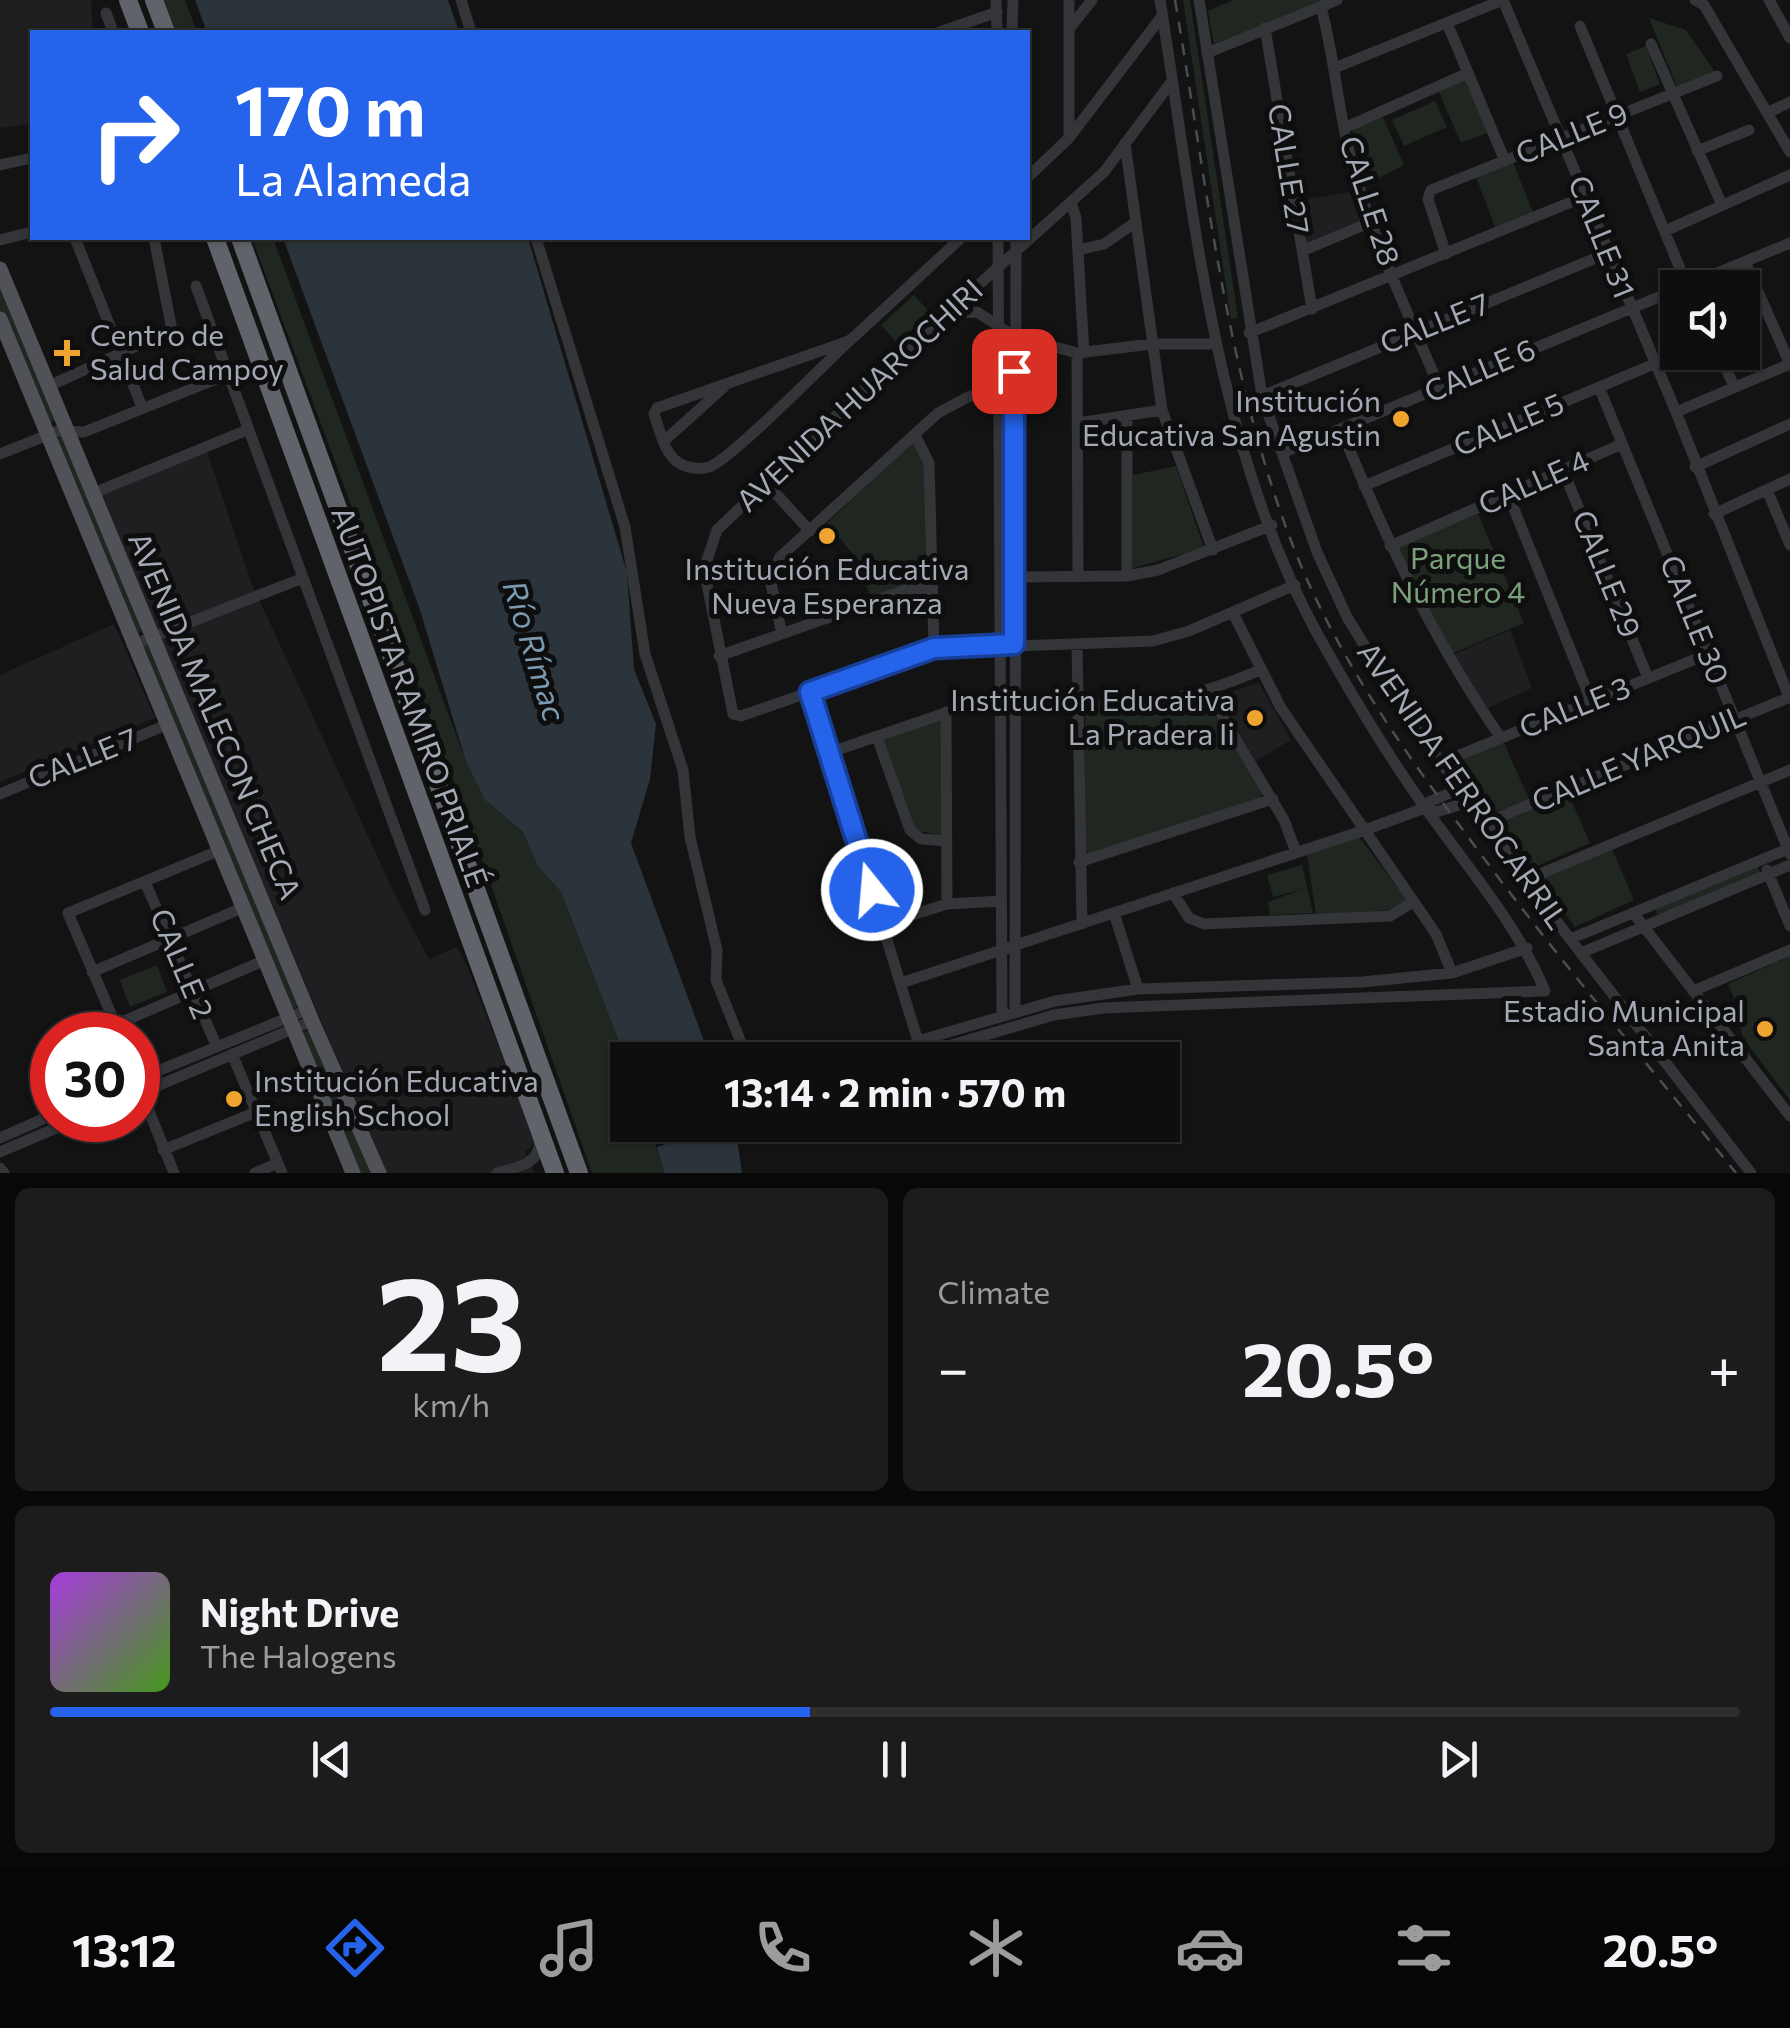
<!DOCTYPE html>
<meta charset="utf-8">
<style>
body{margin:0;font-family:Commissioner,sans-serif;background:#1c1c1d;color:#f1f3f6;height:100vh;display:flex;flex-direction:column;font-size:38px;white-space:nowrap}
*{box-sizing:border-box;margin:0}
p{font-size:32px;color:#9b9c9e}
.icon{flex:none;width:55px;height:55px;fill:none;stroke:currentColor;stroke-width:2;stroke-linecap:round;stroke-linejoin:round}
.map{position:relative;height:1173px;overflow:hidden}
.details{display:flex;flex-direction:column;gap:15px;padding:15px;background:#080808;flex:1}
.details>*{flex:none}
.top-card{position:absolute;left:30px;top:30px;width:1000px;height:210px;border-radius:0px;box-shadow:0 2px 8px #0004,0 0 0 2px #2e2e2f;background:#2563eb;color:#fff;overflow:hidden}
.fabs{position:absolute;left:1660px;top:270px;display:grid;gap:20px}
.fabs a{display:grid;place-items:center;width:100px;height:100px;border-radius:0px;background:#0e0e0f;box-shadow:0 2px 8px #0004,0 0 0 2px #2e2e2f;font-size:50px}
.speed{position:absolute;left:30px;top:1012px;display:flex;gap:20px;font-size:50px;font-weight:700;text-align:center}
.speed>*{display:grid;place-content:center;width:130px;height:130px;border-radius:50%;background:#0e0e0f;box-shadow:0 2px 8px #0004,0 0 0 2px #2e2e2f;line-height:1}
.speed .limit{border:15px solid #d22;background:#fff;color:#111}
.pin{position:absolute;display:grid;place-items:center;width:85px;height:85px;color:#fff;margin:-42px;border-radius:20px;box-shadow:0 5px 15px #0006}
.me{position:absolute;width:110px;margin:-55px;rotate:343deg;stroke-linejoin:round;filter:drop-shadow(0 0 8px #0008)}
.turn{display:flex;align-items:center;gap:35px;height:210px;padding:0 40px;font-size:45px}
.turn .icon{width:130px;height:130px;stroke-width:2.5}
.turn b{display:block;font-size:70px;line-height:85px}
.big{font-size:75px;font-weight:700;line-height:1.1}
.details .card{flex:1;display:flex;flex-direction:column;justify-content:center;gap:15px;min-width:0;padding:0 35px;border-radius:15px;background:#1c1c1d}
.details .dial{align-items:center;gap:0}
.dial b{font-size:130px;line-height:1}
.song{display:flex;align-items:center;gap:30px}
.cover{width:120px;height:120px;border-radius:15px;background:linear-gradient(135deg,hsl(280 70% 55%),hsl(100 70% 35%))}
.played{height:10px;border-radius:5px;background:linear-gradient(90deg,#2563eb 45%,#2e2e2f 45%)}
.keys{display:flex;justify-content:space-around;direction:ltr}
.heat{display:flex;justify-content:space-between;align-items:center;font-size:55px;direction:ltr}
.details .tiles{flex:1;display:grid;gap:15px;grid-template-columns:1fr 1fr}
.card:last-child{grid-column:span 2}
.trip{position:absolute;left:610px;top:1042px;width:570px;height:100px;border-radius:0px;background:#0e0e0f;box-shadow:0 2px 8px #0004,0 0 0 2px #2e2e2f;font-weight:700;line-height:100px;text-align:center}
.tab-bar{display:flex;height:160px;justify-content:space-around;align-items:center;background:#060606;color:#9b9c9e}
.tab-bar .icon{width:70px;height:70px}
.tab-bar .selected{color:#2563eb}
.tab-bar b{font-size:45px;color:#f1f3f6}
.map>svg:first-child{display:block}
.built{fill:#1f1f21}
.green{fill:#1f2720}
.water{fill:#2b343a}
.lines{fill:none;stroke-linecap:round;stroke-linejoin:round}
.minor{stroke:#343539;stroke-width:11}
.major{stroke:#505258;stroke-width:15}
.highway{stroke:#60636a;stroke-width:18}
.rail{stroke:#4b4d52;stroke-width:2.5;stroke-dasharray:12 10;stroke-linecap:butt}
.route-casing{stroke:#184099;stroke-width:25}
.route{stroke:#2563eb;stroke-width:18}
.poi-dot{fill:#efa430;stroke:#0e0e0f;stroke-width:4}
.labels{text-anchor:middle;stroke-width:10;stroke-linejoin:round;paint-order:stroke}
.street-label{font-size:30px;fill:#a4aab5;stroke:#0e0e0f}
.poi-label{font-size:30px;fill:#a4aab5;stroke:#0e0e0f;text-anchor:end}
.park-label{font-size:30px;fill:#7ba07c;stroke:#0e0e0f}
.water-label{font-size:32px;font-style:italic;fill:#7b9ab0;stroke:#0e0e0f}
</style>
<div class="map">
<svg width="1790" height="1173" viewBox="0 0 1790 1173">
<rect width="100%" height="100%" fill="#131314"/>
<path class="built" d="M 0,0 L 91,0 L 93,32 L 32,32 L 32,124 L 0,128 Z
M 1349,192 L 1364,220 L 1306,245 L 1298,201 Z
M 206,449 L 252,584 L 396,897 L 429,959 L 457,947 L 466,964 L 533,1133 L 534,1144 L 525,1152 L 534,1173 L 385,1173 L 99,494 Z
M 114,624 L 155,718 L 0,782 L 0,675 Z
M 1510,630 L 1532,688 L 1487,708 L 1453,655 Z
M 1259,683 L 1291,740 L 1256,761 L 1218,696 Z"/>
<path class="green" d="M 164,0 L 185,0 L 197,32 L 176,32 Z
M 1183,0 L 1190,0 L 1238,318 L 1231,319 Z
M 1233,0 L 1326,0 L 1214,44 L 1208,11 Z
M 1649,18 L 1686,30 L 1715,72 L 1677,87 Z
M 1646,46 L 1660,84 L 1640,92 L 1626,54 Z
M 1464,79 L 1490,132 L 1461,143 L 1438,90 Z
M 1435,101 L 1447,127 L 1404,146 L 1392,120 Z
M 1382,115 L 1404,165 L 1363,186 L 1352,128 Z
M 1513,162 L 1533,212 L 1495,227 L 1476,177 Z
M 252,238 L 273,238 L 466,762 L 485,800 L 523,832 L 537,865 L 561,892 L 627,1062 L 628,1125 L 650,1125 L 664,1173 L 592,1173 L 471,828 Z
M 0,279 L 59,419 L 47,424 L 0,311 Z
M 914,295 L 930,313 L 897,343 L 881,325 Z
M 62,436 L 143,629 L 136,638 L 53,440 Z
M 913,442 L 925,464 L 926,583 L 871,598 L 857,559 L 827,523 Z
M 1176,466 L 1204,548 L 1133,568 L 1133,475 Z
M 1477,511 L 1524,623 L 1451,654 L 1396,547 Z
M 147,644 L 299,1006 L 291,1010 L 140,646 Z
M 1204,698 L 1263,793 L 1259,800 L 1092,855 L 1084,851 L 1085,712 L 1158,708 Z
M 939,720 L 941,722 L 943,836 L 915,830 L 883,740 Z
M 1503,741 L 1529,799 L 1487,815 L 1451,764 Z
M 1568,793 L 1590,843 L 1525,871 L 1493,824 Z
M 1359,837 L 1407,900 L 1388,910 L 1316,915 L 1307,855 Z
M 1612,849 L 1634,900 L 1575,927 L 1538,878 Z
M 1302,865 L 1313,913 L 1270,915 L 1268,902 L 1303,889 L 1273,897 L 1267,875 Z
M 1757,866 L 1760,872 L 1658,916 L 1655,909 Z
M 1790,956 L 1790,1100 L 1743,1038 L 1737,1017 L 1741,1015 L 1728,984 Z
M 157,965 L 167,992 L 130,1007 L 120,980 Z
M 308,1030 L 372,1173 L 357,1173 L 302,1033 Z"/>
<path class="water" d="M 195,0 L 448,0 L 459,32 L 207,32 Z
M 283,238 L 528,238 L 627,573 L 634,669 L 656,724 L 650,779 L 631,843 L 711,1060 L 627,1062 L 561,892 L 537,865 L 523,832 L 485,800 L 466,762 L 420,610 Z
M 650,1125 L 714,1125 L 656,1144 Z
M 725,1125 L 735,1125 L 742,1173 L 664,1173 L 657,1147 Z"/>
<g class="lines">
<path class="minor" d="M 461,0 L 471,32
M 996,0 L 997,32
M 1069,0 L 1069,136
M 1199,0 L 1262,396 L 1317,552 L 1347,617 L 1412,723 L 1570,939 L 1751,1173
M 1503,0 L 1676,412 L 1789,697
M 1695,0 L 1704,5 L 1790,152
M 1769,0 L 1790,38
M 1321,7 C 1332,48 1336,88 1344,128 C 1362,218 1404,303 1439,387
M 106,13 L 113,32
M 1447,23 L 1505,161
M 1580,26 L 1688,288
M 1265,28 L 1312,309
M 1069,29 L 1092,0
M 940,32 L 997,12
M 1012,32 L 1013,0
M 1651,44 L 1722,205
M 1207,53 L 1337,0
M 1337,67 L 1503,0
M 1172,81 L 1104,172 L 885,369 L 717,530 L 704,569 L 733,714 L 741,716 L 934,649 L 1153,641 L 1189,631 L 1295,585
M 1767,113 L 1790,102
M 1344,128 L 1468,73
M 1125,143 L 1162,410 L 1213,550
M 1697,151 L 1749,130
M 0,165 L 32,158
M 1028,177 L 1069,138 L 1162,16
M 1071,202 L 1076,218 L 1084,353
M 1665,231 L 1790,175
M 75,238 L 142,407
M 536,238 L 625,527 L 645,654 L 683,770 L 690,837 L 717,950 L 716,980 L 746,1055 L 914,1056 L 1054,1015 L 1103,1008 L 1545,991 C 1517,924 1468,868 1426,809 C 1386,753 1351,694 1318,635 C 1214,446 1194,210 1160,0
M 998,238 L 1002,1015
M 0,240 L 32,232
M 1078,250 L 1104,244 L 1136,222
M 1302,251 L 1371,222
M 1446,254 L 1428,199 L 1431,190 L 1717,76
M 1745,262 L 1790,364
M 196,286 L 425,910
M 1683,287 L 1790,243
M 946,313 L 977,312 L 1014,336 L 1077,353 L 1152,344 L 1216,344
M 1249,333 L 1586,196
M 849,341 L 657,408 L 654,414 C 660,430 664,454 679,463 C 687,468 700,470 709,467 C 729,461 827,362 849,341 L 856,335 L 961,238
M 1718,352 L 1734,386
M 1077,353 L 1078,575
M 49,386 L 172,330 L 154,238
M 1599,387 L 1790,854
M 1262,396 L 1608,253
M 1676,412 L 1790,364
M 1127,416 L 1127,576
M 1078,423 L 1162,410
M 1341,429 C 1385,537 1434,642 1501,738
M 915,435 L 929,463 L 934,649
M 664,441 L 724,387
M 1282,453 L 1678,289
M 0,454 L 58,431 L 84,432 L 229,374
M 1695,467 L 1790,424
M 1563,470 L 1648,678
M 766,483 L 810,531
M 1364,486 L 1654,364
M 1767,490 L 1790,545
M 91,494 L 247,430
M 1508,494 L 1591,701
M 1714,514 L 1790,479
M 1390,546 L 1622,444
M 1008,577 L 1127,576 L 1158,570 L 1272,525
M 1233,613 L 1281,708 L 1436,934 L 1452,973
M 782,634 L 770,579 L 780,557 L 938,413 L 970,396 L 999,396
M 1077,644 L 1082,924
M 132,645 L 303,578
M 719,656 L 909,589 L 932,588
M 1208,692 L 1284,820 L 1296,852
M 811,693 L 918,1041 L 1055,1001 L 1138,989 L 1362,982 L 1452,973 L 1527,948
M 1078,705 C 1152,704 1190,700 1260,670
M 946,712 L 947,904
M 877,737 L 910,830 L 921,839 L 946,841
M 831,752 L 960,708 L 1001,707
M 1442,762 L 1708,654
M 0,794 L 166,725
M 1425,808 L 1436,812 L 1472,801
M 1487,822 L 1790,697
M 1079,862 L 1273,799
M 1767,870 L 1790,926
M 1528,879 L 1790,770
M 145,882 L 217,1047
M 1173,893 L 1189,918 L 1204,924 L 1390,916 L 1413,902
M 1114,913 L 1138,989
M 1634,914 L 1790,1116
M 883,924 L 947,904 L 1001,901
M 1570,939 L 1790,848
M 1581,953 L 1790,865
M 92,972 L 242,908
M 901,983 L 1362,831 L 1425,808 L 1429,802 L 1462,788
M 1693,991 L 1790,950
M 1015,1011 L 1016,238
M 115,1025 L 263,961
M 120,1035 L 68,913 L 218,851
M 232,1054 L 282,1173
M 138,1079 L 307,1010
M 140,1089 L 174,1173
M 138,1094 L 312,1021
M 0,1138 L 52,1115
M 163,1150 L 256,1112
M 0,1152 L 75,1120
M 0,1168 L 4,1173
M 255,1173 L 278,1163
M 497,1173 C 516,1167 538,1166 540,1142"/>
<path class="major" d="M 0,269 L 312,1021 L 379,1173
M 0,319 L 353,1173"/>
<path class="highway" d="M 128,0 L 140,32
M 154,0 L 166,32
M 215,238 L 555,1173
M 240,238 L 579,1173"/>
<path class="rail" d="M 1175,0 C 1207,184 1225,370 1293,546 C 1333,649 1397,742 1463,830 C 1549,948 1644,1060 1736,1173"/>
</g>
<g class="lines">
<defs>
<path id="route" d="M 872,890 L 810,692 L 934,648 L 1014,644 L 1014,371"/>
</defs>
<use href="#route" class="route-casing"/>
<use href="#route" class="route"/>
</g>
<g class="poi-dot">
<path d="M62 338h10v10h10v10h-10v10h-10v-10h-10v-10h10z"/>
<circle cx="1401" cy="419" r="10"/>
<circle cx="827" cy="536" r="10"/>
<circle cx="1255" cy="718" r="10"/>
<circle cx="1765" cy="1029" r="10"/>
<circle cx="234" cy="1099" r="10"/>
</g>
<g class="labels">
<g class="street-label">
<text transform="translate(1572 134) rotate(-22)" y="10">CALLE 9</text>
<text transform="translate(1288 169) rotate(81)" y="10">CALLE 27</text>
<text transform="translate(1369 201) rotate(72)" y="10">CALLE 28</text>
<text transform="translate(1601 237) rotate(68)" y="10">CALLE 31</text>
<text transform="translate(1435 324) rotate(-22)" y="10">CALLE 7</text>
<text transform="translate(1480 371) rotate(-23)" y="10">CALLE 6</text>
<text transform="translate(860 396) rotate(-43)" y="10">AVENIDA HUAROCHIRI</text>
<text transform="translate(1509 425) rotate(-23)" y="10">CALLE 5</text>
<text transform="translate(1534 483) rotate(-24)" y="10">CALLE 4</text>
<text transform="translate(1606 574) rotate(68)" y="10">CALLE 29</text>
<text transform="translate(1694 620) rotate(68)" y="10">CALLE 30</text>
<text transform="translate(409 697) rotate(70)" y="10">AUTOPISTA RAMIRO PRIALÉ</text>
<text transform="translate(1575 708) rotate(-22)" y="10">CALLE 3</text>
<text transform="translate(214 716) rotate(67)" y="10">AVENIDA MALECON CHECA</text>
<text transform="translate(83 759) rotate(-22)" y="10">CALLE 7</text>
<text transform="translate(1639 759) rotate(-23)" y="10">CALLE YARQUIL</text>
<text transform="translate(1462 786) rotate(55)" y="10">AVENIDA FERROCARRIL</text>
<text transform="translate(181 964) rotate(67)" y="10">CALLE 2</text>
</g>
<g class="poi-label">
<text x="90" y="346" text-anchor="start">Centro de<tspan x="90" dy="34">Salud Campoy</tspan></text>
<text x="1381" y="412">Institución<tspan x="1381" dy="34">Educativa San Agustin</tspan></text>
<text x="827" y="580" text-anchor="middle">Institución Educativa<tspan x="827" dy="34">Nueva Esperanza</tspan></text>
<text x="1235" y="711">Institución Educativa<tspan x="1235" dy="34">La Pradera Ii</tspan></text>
<text x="1745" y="1022">Estadio Municipal<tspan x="1745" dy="34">Santa Anita</tspan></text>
<text x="254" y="1092" text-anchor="start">Institución Educativa<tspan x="254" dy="34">English School</tspan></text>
</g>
<g class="park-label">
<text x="1458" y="569">Parque<tspan x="1458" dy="34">Número 4</tspan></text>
</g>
<g class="water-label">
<text transform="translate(534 651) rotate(73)" y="11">Río Rímac</text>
</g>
</g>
</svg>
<div class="fabs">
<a><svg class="icon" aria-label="sound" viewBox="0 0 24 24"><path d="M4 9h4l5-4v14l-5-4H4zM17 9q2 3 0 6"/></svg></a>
</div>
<div class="speed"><div class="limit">30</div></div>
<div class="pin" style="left:1014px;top:371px;background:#d93025"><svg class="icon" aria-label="arrive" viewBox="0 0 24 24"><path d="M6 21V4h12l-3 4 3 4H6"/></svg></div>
<svg class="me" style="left:872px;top:890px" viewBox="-20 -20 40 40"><circle r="17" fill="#2563eb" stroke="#fff" stroke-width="3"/><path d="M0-11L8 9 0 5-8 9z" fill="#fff"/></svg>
<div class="trip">13:14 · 2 min · 570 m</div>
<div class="top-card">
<div class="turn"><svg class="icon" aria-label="right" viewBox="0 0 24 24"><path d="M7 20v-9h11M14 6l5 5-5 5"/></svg><div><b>170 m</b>La Alameda</div></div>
</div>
</div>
<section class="details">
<div class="tiles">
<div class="card dial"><b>23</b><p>km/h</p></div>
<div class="card"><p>Climate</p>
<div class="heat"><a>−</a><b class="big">20.5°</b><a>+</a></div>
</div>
<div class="card">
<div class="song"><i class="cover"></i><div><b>Night Drive</b><p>The Halogens</p></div></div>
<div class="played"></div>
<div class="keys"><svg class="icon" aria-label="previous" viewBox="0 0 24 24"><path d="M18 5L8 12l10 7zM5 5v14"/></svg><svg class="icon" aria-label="pause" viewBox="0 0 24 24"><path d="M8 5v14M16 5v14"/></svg><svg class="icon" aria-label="next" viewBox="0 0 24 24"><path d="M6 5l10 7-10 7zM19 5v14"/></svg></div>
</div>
</div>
</section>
<nav class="tab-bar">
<b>13:12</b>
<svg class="icon selected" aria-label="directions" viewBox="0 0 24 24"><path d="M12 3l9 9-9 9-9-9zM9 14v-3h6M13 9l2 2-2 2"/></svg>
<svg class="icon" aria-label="music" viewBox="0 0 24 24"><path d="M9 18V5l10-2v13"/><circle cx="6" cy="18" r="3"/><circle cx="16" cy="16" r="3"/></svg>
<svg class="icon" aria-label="phone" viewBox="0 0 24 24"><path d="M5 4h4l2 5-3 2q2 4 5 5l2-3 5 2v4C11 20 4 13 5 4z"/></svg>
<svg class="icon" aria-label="climate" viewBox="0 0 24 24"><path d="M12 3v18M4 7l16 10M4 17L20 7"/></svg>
<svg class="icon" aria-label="car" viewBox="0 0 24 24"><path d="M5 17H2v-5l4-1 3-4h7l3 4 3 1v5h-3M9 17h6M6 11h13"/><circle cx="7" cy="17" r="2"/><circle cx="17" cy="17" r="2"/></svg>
<svg class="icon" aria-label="filters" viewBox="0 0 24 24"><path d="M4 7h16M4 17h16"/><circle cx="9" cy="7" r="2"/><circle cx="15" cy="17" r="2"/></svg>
<b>20.5°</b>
</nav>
